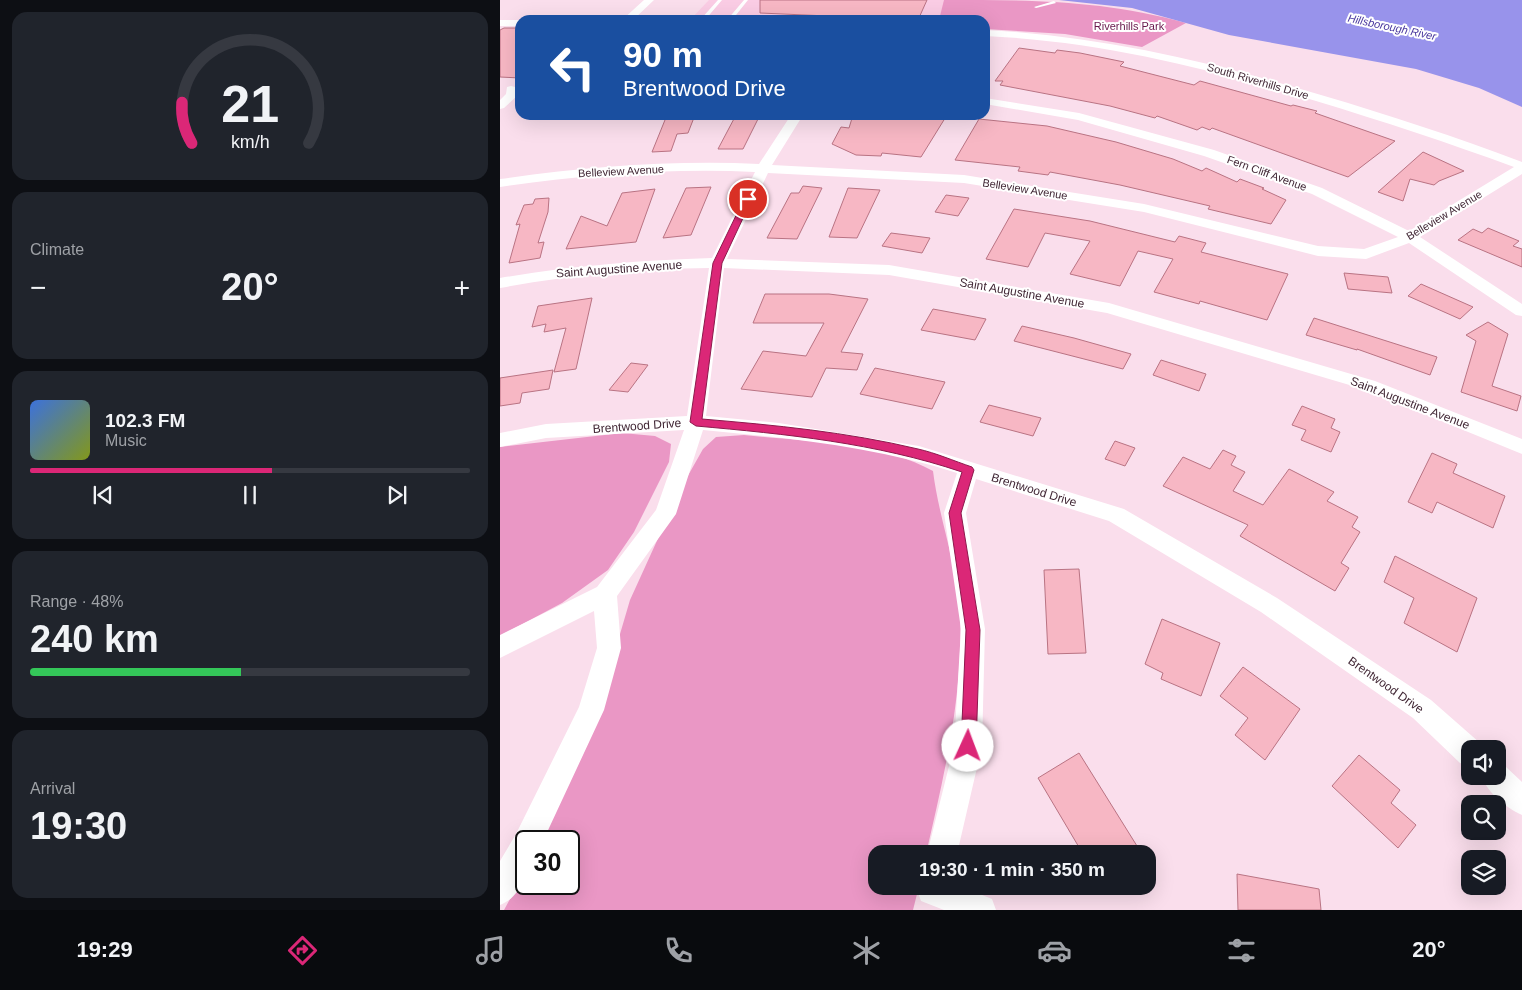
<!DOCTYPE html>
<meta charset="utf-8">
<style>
body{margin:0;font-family:Arial,sans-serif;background:#20242c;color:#f1f3f6;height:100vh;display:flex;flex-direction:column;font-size:19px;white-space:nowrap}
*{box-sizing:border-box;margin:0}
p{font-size:16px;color:#9ea1a6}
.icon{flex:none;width:28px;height:28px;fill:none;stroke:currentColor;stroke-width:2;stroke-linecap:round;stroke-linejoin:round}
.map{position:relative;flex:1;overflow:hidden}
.drawer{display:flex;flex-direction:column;gap:12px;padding:12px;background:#0d0f14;width:500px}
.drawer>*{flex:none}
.guide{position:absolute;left:15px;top:15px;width:475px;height:105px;border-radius:15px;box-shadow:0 5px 20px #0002;background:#1a4fa0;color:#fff;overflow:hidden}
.buttons{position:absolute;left:961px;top:740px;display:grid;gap:10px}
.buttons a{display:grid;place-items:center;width:45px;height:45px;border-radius:10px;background:#171b24;box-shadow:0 5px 20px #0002;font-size:25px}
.speed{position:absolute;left:15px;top:830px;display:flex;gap:10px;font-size:25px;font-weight:700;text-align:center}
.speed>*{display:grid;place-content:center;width:65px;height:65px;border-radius:50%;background:#171b24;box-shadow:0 5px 20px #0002;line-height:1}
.speed .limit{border:2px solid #111;border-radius:8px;background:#fff;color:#111}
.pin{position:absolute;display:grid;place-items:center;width:42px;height:42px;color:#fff;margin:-21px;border:2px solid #fff;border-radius:50%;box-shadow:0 1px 5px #0007}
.me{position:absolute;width:55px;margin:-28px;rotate:2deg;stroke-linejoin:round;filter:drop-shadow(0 0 4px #0008)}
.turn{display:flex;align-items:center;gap:18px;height:105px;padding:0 25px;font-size:22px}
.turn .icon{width:65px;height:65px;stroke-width:2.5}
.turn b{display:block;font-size:35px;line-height:42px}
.big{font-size:38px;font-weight:700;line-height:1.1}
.drawer .tile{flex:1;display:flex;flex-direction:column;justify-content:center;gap:8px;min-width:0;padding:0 18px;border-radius:15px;background:#20242c}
.drawer .dial{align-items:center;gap:0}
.dial svg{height:130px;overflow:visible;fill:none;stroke:#363941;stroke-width:7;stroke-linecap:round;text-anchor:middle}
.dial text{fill:#f1f3f6;stroke:none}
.song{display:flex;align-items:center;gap:15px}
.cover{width:60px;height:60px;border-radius:8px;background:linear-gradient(135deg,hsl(220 70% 55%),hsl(70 70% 35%))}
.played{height:5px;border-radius:2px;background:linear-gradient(90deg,#db2777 55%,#363941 55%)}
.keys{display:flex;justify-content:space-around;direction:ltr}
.heat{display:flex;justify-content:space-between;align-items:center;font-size:28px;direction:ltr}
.charge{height:8px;border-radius:4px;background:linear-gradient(90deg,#34c759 48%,#363941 0)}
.trip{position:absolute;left:368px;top:845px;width:288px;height:50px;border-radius:15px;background:#171b24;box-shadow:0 5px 20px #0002;font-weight:700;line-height:50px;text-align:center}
.tab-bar{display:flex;height:80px;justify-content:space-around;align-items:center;background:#090b0e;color:#9ea1a6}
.tab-bar .icon{width:35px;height:35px}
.tab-bar .active{color:#db2777}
.tab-bar b{font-size:22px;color:#f1f3f6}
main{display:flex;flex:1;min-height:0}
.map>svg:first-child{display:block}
.built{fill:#facce4}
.green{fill:#ea97c5}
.water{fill:#9893eb}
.building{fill:#f7b7c4;stroke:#b97383}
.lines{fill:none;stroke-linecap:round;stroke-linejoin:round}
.lane{fill:#fff;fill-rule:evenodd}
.street{fill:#fff;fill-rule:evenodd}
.route{fill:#db2777;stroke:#8e194d}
.labels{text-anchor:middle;stroke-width:4;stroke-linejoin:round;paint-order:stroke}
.far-park-label{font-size:11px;fill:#68184c;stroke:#fff}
.far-water-label{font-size:11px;font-style:italic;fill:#4b399f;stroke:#fff}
.far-street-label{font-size:11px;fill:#412735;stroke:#fff}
.street-label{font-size:12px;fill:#412735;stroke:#fff}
</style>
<main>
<section class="drawer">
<div class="tile dial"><svg viewBox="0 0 100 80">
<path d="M14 69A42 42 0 1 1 86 69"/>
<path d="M14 69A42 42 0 0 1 8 44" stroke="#db2777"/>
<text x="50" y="56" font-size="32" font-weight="700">21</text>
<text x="50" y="72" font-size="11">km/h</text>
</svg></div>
<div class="tile"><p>Climate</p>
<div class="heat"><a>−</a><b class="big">20°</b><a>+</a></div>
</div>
<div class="tile">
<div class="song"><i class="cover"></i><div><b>102.3 FM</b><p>Music</p></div></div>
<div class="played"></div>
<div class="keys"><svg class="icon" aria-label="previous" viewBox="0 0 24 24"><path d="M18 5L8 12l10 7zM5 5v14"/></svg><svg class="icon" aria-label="pause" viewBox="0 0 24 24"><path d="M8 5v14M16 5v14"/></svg><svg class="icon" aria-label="next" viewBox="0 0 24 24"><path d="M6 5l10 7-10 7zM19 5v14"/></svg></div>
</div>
<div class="tile"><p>Range · 48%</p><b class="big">240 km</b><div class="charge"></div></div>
<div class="tile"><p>Arrival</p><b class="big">19:30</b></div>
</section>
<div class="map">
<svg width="1022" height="910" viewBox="0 0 1022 910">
<rect width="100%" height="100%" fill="#fadeec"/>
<path class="built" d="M 209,0 L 445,0 L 439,20 L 190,20 Z"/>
<path class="green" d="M 444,0 C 530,0 602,0 686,23 L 642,47 L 565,34 L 485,29 L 485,20 L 439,20 Z
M 122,433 L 155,436 L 171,444 L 169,462 L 134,532 L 108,570 L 62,603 L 0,636 L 0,447 Z
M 244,435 C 301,441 382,442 433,471 C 439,520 458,566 460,617 C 463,697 444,776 426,854 L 376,854 L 376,886 L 419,886 L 413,910 L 4,910 L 26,870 L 26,884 L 69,884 L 69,841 L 42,841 L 88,743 L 130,600 L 181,488 L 203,449 L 216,437 Z"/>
<path class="water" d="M 559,0 L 1022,0 L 1022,107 L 979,88 L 916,69 L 729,35 L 632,8 Z"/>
<path class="building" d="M 260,0 L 427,0 L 418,20 L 260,13 Z
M 4,28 L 20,28 L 20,78 L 0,77 L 0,30 Z
M 519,48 L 555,53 L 557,50 L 580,53 L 624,62 L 620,66 L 694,85 L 700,81 L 791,106 L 793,105 L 817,111 L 815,113 L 895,141 L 848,177 L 712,128 L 710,130 L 702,127 L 697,130 L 657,116 L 655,118 L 610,106 L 500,85 L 503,81 L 495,81 Z
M 167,115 L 195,115 L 188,133 L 177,134 L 171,151 L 152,152 Z
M 236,115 L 260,115 L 243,149 L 218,149 Z
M 353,115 L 447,115 L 421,157 L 382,153 L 381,156 L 356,155 L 332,144 L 341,127 L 349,128 Z
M 479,119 L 547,126 L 616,142 L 673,159 L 702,171 L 706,168 L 737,182 L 740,179 L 764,188 L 762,189 L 786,200 L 771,224 L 708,209 L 710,206 L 620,185 L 550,172 L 548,175 L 518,171 L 520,167 L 455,160 Z
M 923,152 L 964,171 L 939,181 L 934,185 L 910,179 L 903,201 L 878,192 Z
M 303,186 L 322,188 L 297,239 L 267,238 L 291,193 L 299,193 Z
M 211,187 L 191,235 L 163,238 L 186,188 Z
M 348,188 L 380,190 L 357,238 L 329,237 Z
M 155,189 L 136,242 L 66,249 L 81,216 L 107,226 L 122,193 Z
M 446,195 L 469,198 L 458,216 L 435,212 Z
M 49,198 L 48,212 L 38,243 L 44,242 L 40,258 L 9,263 L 20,224 L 16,225 L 24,205 L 33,204 L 35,199 Z
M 514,209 L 590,221 L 675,242 L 679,236 L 706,243 L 701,252 L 788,274 L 767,320 L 700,301 L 699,304 L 654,292 L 673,259 L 638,251 L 620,286 L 570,274 L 590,241 L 545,233 L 528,267 L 486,259 Z
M 988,228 L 1019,241 L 1013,246 L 1022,249 L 1022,267 L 958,240 L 973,229 L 982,233 Z
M 391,233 L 430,238 L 422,253 L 382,246 Z
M 844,273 L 888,277 L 892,293 L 848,289 Z
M 921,284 L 973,307 L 960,319 L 908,296 Z
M 265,294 L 329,294 L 368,299 L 341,352 L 363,354 L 357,370 L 326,368 L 312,397 L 241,389 L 263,351 L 306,356 L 324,323 L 253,323 Z
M 92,298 L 76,369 L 54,372 L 66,328 L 44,332 L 46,324 L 32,327 L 38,306 Z
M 433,309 L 486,319 L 475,340 L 421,330 Z
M 814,318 L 937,357 L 930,375 L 857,349 L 857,350 L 806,335 Z
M 988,322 L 1008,334 L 992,386 L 1021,396 L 1017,411 L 961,392 L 976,341 L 966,335 Z
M 522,326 L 574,338 L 631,354 L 623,369 L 514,341 Z
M 661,360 L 706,374 L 699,391 L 653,375 Z
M 131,363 L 148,365 L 128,392 L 109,390 Z
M 375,368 L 445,382 L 432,409 L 360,394 Z
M 53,370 L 49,389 L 22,393 L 20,403 L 0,406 L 0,378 Z
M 489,405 L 541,418 L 533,436 L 480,422 Z
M 802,406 L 835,419 L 831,428 L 840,432 L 831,452 L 801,440 L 806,430 L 792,425 Z
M 615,441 L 635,448 L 625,466 L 605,459 Z
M 723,450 L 736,456 L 731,465 L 745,472 L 733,491 L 763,505 L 789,469 L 834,492 L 827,501 L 858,517 L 852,527 L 860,532 L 841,563 L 849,568 L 835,591 L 740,536 L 748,525 L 663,486 L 683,457 L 710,469 Z
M 932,453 L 957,464 L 953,473 L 1005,496 L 993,528 L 937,502 L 932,513 L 908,502 Z
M 895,556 L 977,598 L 957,652 L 904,623 L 914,598 L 884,582 Z
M 579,569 L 586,653 L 548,654 L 544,570 Z
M 662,619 L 720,643 L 701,696 L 661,679 L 663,673 L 645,664 Z
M 743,667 L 800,709 L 765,760 L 735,735 L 748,718 L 720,696 Z
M 579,753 L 642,854 L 583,854 L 538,778 Z
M 859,755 L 900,790 L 891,803 L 916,825 L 898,848 L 832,786 Z
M 737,874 L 819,889 L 821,910 L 738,910 Z"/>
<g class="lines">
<path class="lane" d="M 218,0 L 222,0 L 205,20 L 200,20 Z
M 244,0 L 248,0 L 232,20 L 227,20 Z
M 554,1 L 556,3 L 536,8 L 534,7 Z
M 276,17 L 340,19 L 342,20 L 263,20 Z"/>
<path class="street" d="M 144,0 L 154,0 L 133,20 L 122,20 Z
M 0,20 L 20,20 L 20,26 L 0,26 Z
M 485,30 C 601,36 711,62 821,95 C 889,115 956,137 1022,162 L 1022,174 L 920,237 L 1022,304 L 1022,316 L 1016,315 L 909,243 L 866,259 L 818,256 L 644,212 L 464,183 L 268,173 L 227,259 L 389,265 L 609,303 L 875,381 L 1022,439 L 1022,454 L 863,389 L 607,313 L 389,275 L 224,268 L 206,416 L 279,423 L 419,446 L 624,509 L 777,598 L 931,700 L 980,743 L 982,749 L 970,749 L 970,767 L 960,763 L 913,718 L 761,612 L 609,521 L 476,479 L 466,513 L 485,629 L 482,746 L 457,854 L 427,854 L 454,746 L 461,629 L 444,513 L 457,473 C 376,447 288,438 203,430 L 176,514 L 117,596 L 121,648 L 104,710 L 43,841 L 26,841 C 26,866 27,894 0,905 L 0,861 L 16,834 L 79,707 L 97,648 L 94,611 L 0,658 L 0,635 L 97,587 L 156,510 L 184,430 L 46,438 L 0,447 L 0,433 L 46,424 L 187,416 L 209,268 C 139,269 69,275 0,288 L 0,278 C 70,266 141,260 212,258 L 255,172 C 170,168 84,175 0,187 L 0,179 C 86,167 173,160 259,164 L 291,115 L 303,115 L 272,165 L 464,175 L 644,204 L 818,246 L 864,249 L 898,237 L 812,194 L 704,156 L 578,120 L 485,104 L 485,98 L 579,113 L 714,150 L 822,188 L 909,231 L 1014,167 C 949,143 882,121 816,101 C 707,68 599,41 485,36 Z
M 11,86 L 15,87 L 18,95 L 4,108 L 0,109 L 0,100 L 6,94 L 7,87 Z
M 998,763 L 1005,766 L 1022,782 L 1022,815 C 1006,808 988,793 981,776 L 998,776 Z
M 418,886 L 460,886 L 492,899 L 496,910 L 444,910 L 421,901 L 417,890 Z"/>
</g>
<path class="route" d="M 248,197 L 252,199 L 222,263 L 202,419 C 274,425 347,432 418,449 C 436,453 454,461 472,467 L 474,470 L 461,513 L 480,630 L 476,746 L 474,751 L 468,753 L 463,751 L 461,746 L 466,630 L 449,513 L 462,472 C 376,443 286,434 196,426 L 190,422 L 213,263 L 244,199 Z"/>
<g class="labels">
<g class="far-park-label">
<text x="629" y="30">Riverhills Park</text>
</g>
<g class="far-water-label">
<text transform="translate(892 27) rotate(12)" y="4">Hillsborough River</text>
</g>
<g class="far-street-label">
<text transform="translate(758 81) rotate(16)" y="4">South Riverhills Drive</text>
<text transform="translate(121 171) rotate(-3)" y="4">Belleview Avenue</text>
<text transform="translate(767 173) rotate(20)" y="4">Fern Cliff Avenue</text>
<text transform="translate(525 189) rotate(9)" y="4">Belleview Avenue</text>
<text transform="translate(944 215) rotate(-31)" y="4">Belleview Avenue</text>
</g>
<g class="street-label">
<text transform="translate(119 269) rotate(-4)" y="4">Saint Augustine Avenue</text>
<text transform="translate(522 293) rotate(10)" y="4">Saint Augustine Avenue</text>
<text transform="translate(910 403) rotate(21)" y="4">Saint Augustine Avenue</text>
<text transform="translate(137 426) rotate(-4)" y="4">Brentwood Drive</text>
<text transform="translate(534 490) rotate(17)" y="4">Brentwood Drive</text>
<text transform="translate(886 685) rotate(35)" y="4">Brentwood Drive</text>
</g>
</g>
</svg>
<div class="buttons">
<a><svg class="icon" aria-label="sound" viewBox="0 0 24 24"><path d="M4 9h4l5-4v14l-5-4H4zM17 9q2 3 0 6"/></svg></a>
<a><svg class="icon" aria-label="search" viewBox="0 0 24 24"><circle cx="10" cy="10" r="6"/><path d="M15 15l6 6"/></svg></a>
<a><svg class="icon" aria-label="layers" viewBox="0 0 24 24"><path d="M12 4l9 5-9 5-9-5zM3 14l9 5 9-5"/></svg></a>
</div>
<div class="speed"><div class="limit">30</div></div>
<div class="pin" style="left:248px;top:199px;background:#d93025"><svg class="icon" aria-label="arrive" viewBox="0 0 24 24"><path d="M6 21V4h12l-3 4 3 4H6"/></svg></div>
<svg class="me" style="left:468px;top:746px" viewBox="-20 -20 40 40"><circle r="19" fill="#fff"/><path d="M0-13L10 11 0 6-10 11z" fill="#db2777"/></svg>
<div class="trip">19:30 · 1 min · 350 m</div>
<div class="guide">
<div class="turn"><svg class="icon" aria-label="left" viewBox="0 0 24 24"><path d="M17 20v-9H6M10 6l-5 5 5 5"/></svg><div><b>90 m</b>Brentwood Drive</div></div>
</div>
</div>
</main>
<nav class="tab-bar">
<b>19:29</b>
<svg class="icon active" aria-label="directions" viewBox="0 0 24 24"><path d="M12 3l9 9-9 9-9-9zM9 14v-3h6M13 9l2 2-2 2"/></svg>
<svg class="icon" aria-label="music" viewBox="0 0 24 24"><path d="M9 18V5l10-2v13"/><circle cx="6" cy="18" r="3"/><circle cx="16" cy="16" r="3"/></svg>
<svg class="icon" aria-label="phone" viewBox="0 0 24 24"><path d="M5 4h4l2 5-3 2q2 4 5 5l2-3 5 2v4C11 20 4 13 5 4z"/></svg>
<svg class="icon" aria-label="climate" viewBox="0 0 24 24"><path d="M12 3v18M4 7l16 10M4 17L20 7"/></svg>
<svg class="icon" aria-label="car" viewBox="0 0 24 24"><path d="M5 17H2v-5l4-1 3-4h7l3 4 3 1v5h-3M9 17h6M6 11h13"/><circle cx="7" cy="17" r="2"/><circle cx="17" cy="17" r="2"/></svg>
<svg class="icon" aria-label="filters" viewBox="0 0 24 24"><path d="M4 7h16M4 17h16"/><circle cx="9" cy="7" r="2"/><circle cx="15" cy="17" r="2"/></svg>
<b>20°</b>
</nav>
